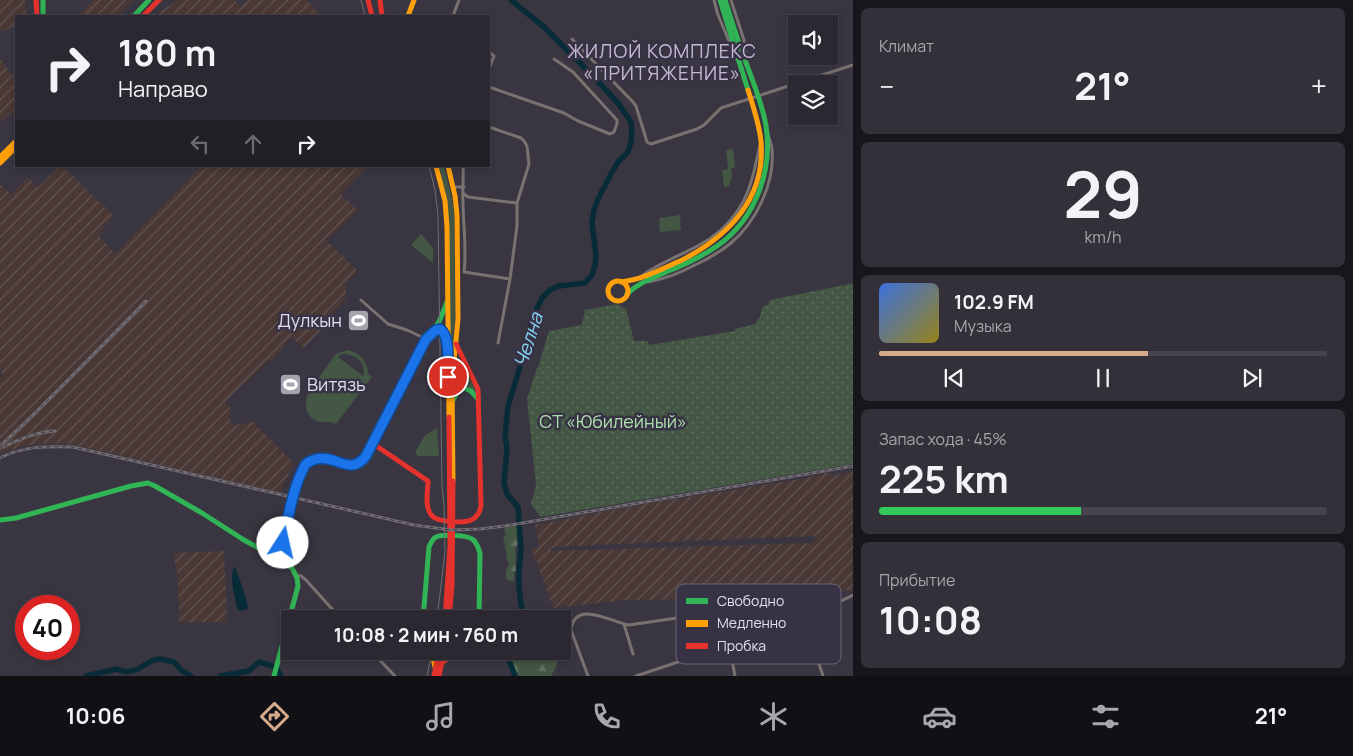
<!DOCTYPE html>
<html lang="ru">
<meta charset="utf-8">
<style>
body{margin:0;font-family:Manrope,sans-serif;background:#333039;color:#f1f3f6;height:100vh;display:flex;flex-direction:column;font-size:19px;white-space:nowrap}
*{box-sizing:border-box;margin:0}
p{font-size:16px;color:#a6a6ab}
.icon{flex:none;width:28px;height:28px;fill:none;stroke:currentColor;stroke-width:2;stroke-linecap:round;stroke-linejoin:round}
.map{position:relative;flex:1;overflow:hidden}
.details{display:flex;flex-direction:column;gap:8px;padding:8px;background:#18161b;width:500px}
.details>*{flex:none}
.banner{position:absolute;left:15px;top:15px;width:475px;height:152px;border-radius:0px;box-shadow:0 2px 8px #0003,0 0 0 1px #47444d;background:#2b2831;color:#f1f3f6;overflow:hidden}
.fabs{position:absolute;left:788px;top:15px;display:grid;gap:10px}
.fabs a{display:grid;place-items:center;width:50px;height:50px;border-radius:0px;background:#2b2831;box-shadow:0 2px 8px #0003,0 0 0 1px #47444d;font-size:25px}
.speed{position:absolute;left:15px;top:595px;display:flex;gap:10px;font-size:25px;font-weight:700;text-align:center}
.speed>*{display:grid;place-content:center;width:65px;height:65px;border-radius:50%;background:#2b2831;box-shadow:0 2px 8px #0003,0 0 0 1px #47444d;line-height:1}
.speed .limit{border:8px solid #d22;background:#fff;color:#111}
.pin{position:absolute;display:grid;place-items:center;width:42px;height:42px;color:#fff;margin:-21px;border:2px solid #fff;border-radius:50%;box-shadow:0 1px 5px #0007}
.me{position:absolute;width:55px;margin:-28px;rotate:10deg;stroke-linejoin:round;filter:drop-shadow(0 0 4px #0008)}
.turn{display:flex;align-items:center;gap:18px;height:105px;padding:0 20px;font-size:22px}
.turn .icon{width:65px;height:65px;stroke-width:2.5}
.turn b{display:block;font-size:35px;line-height:42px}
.lanes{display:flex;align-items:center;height:48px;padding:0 20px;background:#0003;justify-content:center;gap:25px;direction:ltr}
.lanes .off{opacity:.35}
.big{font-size:38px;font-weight:700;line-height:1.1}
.details .card{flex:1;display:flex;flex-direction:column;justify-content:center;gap:8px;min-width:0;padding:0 18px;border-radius:8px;background:#333039}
.details .dial{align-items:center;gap:0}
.dial b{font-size:65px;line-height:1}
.song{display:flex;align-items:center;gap:15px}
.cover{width:60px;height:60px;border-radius:8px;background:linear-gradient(135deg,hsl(220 70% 55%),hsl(50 70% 35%))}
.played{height:5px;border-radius:2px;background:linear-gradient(90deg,#d6ab8b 60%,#47444d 60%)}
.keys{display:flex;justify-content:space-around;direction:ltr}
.heat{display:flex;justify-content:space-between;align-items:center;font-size:28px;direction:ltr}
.charge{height:8px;border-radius:4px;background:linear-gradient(90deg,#34c759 45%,#47444d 0)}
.trip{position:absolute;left:281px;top:610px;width:290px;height:50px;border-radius:0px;background:#2b2831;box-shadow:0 2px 8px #0003,0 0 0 1px #47444d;font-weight:700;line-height:50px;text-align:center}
.menu{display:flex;height:80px;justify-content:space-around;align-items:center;background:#111014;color:#a6a6ab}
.menu .icon{width:35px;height:35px}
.menu .selected{color:#d6ab8b}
.menu b{font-size:22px;color:#f1f3f6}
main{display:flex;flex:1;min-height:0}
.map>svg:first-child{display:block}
.industrial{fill:url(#industrial-furrows);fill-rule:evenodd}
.green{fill:#435744;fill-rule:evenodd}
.forest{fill:url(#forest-firs)}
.garden{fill:url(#garden-dots)}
.water{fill:#082b38}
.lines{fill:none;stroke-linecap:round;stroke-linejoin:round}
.river{stroke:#082b38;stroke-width:5.5}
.street{stroke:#797271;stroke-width:3}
.fast{stroke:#30b455;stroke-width:5}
.slow{stroke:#ff9f0a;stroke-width:5}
.jam{stroke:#e5322d;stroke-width:5}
.tram{stroke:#726d72;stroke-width:1}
.rail-casing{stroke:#726d72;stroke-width:3}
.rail{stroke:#383245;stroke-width:1;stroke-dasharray:4;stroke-linecap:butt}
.route-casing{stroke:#114b97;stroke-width:12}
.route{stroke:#1a73e8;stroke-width:9}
.labels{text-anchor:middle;stroke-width:5;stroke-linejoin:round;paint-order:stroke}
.poi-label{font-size:18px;fill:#e1deea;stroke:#383245;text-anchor:end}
.park-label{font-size:18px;fill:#ace0ab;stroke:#383245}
.neighbourhood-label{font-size:19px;letter-spacing:1px;fill:#c1bad1;stroke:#383245}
.water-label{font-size:19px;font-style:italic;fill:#86d5f5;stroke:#383245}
.key{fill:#383245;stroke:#6b6677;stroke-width:1}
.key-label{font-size:14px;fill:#e1deea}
</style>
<main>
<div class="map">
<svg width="853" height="676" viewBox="0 0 853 676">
<defs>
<pattern id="industrial-furrows" width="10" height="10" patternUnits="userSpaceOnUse" patternTransform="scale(1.25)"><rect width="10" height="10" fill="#493835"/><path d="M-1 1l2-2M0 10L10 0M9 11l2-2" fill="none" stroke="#635452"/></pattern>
<pattern id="forest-firs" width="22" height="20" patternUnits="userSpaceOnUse" patternTransform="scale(1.25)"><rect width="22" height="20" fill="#435744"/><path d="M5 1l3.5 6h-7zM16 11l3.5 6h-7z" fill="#5e6f5f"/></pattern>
<pattern id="garden-dots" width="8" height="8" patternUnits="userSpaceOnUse" patternTransform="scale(1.25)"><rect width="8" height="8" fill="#435744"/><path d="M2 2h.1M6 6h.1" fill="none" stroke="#5e6f5f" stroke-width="1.8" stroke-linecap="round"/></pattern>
</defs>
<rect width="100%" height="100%" fill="#393641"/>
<path class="industrial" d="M 0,0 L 25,0 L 26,16 L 16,16 L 16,26 L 3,31 L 2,30 L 0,31 Z
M 93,0 L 134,0 L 118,16 L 77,16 Z
M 178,0 L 234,0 L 241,7 L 248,0 L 307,0 L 321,16 L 157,16 L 159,12 Z
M 0,59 L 16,79 L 16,109 L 0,123 Z
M 60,166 L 63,166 L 113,215 L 99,236 L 115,254 L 198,169 L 196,166 L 368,166 L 341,194 L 358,210 L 328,239 L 326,238 L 325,239 L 358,271 L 344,285 L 346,286 L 346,299 L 324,322 L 327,324 L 304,348 L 291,337 L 281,350 L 271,361 L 269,360 L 243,385 L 242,385 L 225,403 L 230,407 L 230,421 L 235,426 L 238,424 L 253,422 L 292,461 L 292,463 L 293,465 L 284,483 L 281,493 L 71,444 L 51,443 L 35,444 L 20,447 L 0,454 L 0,378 L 3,374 L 0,371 L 0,184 L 11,194 L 27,177 L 38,187 Z
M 853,471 L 853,591 L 836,590 L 835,587 L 827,590 L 827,598 L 627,600 L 553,608 L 537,562 L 534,562 L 532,549 L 539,547 L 535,525 L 638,505 L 807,478 L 825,473 L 829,473 L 830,476 ZM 815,536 L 815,541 L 812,543 L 551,551 L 551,548 L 568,546 Z
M 224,551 L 227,622 L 179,623 L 178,578 L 173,553 Z"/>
<path class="green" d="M 733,149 L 735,168 L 731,168 L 732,176 L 729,186 L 724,187 L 722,170 L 728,169 L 726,150 Z
M 439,166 L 444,166 L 452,199 L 454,213 L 455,318 L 450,379 L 446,197 Z
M 680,215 L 681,230 L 660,232 L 659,218 Z
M 421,234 L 433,248 L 433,263 L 411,245 Z
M 349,350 C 361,354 368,362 368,374 L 372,377 L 336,424 C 331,421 326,423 320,422 C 305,418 303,404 309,391 L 336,354 L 344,351 ZM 342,354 C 355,353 367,363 363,376 L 338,357 Z
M 458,356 L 476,391 L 476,392 C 469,386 461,386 454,392 Z
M 437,428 L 439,456 L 418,456 L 416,454 L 416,451 L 424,436 Z"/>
<path class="forest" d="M 514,524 L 517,526 L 518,544 L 515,549 L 516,559 L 515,563 L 516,570 L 514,573 L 514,581 L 510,581 L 506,579 L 506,571 L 509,564 L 506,558 L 507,553 L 505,548 L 505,544 L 503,538 L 506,534 L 504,529 Z
M 513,651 L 525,651 L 529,654 C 536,653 558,650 557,664 C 556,669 553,672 551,676 L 512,676 L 510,667 Z"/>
<path class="garden" d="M 850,284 L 853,284 L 853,464 L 540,517 L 531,504 L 536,485 L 527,399 L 537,368 L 538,368 L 549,331 L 582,325 L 585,310 L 617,304 L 626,309 L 634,341 L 648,341 L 649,345 L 735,331 L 735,329 L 755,324 L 760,316 L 763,306 L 768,305 L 770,300 Z"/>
<path class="water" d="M 234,567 L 235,567 C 239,578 247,598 248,608 L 242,611 L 238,610 L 237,608 C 235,596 229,579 234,567 Z"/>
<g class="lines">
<path class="river" d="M 511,0 L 544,27 L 590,73 L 618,103 L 631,122 L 632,131 L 631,142 L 628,152 L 618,162 L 612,172 L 598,199 L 594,210 L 592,223 L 596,255 L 595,265 L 592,275 L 585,283 L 559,286 L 550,290 L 542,298 L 532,319 L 517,377 L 508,406 L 505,436 L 507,448 L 504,483 L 507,494 L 518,507 L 521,551 L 519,570 L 519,588 L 522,610 L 519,619
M 510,651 L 510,663 L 515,676
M 86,676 L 117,669 L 125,672 L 136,670 L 153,660 L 160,659 L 174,662 L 181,670 L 191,676
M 220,676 L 249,671 L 259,662 L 276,667 L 281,676"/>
<path class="street" d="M 714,0 L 718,15 L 737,60
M 731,0 L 744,40 L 747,60
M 453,16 L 459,0
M 572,39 L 633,102 L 636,106 L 647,142 L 651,144 L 697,129 L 704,125 L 721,108 L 853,65
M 489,52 L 494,56 L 489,69
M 489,87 L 564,113 L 578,121 L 610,134 L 614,132 L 617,124 L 617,120 L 573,72 L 554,59
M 489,127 L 521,138 L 524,141 L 527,146 L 529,164 L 517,203 L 517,226 L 510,279 L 498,343
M 463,166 C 464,178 462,189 463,201 C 463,225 467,248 464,272 L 510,279
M 453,187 L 464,187
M 463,193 L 468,197 L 517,203
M 643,275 C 661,262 682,255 701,244 C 725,231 744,208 751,182 C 755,170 757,157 760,145
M 648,282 C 665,279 680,273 695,265 C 708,259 720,252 731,243 C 756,222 775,183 772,150 C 772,145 770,140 768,135
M 361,300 L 388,324 L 407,330 L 426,339
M 296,575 L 301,576 L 306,580 L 341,619
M 803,615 L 823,676
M 624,624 L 633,654
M 371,651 L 395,676
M 588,676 L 571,630 C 574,601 607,619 624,624 L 629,625 L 677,618 L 688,620 L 737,618 C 758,613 780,617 801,615 C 812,614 842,601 853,595
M 636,676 L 693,657 L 682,619
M 735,676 L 731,655 L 738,648 L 752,643 L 744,617"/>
<path class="fast" d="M 43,0 L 43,16
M 720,0 L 748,90
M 134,16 L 149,0
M 627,294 C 638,283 653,278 666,272 C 684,265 701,257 717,246 C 755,220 773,171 766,126 C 762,101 751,78 743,54 C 736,36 731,18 725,0
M 433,331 L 440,329 L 444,331 L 447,342
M 453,400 L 458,391 L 464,388 L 471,391 L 478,399
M 0,520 L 16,518 L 131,486 L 148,483 L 155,486 L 202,513 L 244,540 L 286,563 L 292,568
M 267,552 L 276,551 C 288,543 286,528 288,516 C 290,502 296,475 306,465 C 322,449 338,468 354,465 C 359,464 362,459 366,456 L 426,339 L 439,322 L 447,302
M 423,619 L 429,547 C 431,543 432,539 436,537 C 442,534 466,535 472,539 C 477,542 478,548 480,553 L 479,619
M 274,676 L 298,586 L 297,578 L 290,564 L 284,543"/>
<path class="slow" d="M 408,16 L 414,0
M 0,157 L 16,141
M 0,163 L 16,147
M 436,166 L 445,201 L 447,227 L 449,417
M 448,166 L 455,196 L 457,215 L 458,319 L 452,382 L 453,481
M608 291a10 10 0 1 1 20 0a10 10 0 1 1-20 0Z
M 621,282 C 642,280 662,269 682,260 C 729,236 766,198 761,141 C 759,123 753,106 748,90
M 431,651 L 435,667"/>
<path class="jam" d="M 36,0 L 37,16
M 368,0 L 372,16
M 380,0 L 382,16
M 143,16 L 159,0
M 372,443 L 428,481 C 428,491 424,507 432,516 C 438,522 466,524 473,519 C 478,516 480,511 481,506 L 478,389 L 456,344
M 445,619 L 450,546 L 449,417
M 449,619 L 452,586 L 453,481
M 442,663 L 456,651
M 434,676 L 439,651
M 439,676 L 444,651"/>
<path class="tram" d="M 361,0 L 365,16
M 429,166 L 435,190 L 438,215 L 442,486 L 444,506 L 445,552 L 437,619
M 427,676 L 432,651"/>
<defs>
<path id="rail" d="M 0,446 L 37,411 L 146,301
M 4,447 C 21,438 36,432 55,431
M 0,458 C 23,446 47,446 73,447 L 414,525 L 451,530 L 480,529 L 505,526 L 853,466"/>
</defs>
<use href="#rail" class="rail-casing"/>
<use href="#rail" class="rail"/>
</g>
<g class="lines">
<defs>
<path id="route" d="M 283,543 C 287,521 291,499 299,478 C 301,474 303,468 306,464 C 308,462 313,460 316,459 C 336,454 350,477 366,456 L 426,339 L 436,330 L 440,329 C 451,336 447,364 448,377"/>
</defs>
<use href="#route" class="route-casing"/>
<use href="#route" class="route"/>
</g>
<defs>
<symbol id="stadium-square" viewBox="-11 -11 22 22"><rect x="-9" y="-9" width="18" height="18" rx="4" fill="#a6a3af" stroke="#383245"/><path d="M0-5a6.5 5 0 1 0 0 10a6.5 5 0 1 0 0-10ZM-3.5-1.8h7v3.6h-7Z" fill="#fff"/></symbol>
</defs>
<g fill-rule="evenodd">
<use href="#stadium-square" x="346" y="308" width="25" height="25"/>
<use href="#stadium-square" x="278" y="372" width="25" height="25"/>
</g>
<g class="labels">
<g class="poi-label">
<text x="342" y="327">Дулкын</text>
<text x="307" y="391" text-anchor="start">Витязь</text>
</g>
<g class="park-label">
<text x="613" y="428">СТ «Юбилейный»</text>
</g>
<g class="neighbourhood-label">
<text x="662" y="58">ЖИЛОЙ КОМПЛЕКС<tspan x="662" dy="22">«ПРИТЯЖЕНИЕ»</tspan></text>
</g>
<g class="water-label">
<text transform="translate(528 340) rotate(-72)" y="7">Челна</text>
</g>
</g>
<rect x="676" y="584" width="165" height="80" rx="8" class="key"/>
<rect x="686" y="598" width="22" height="6" fill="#30b455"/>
<rect x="686" y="620" width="22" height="7" fill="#ff9f0a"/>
<rect x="686" y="643" width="22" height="6" fill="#e5322d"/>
<g class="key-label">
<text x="717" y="606">Свободно</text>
<text x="717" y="628">Медленно</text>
<text x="717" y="651">Пробка</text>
</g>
</svg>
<div class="fabs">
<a><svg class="icon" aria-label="sound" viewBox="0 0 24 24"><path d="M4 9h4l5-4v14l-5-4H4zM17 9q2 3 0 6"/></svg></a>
<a><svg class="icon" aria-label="layers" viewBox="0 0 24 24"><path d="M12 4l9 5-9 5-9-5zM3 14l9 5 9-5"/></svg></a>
</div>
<div class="speed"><div class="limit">40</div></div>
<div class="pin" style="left:448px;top:377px;background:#d93025"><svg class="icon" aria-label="arrive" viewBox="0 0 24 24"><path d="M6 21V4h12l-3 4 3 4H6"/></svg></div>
<svg class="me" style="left:283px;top:543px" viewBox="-20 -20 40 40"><circle r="19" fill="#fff"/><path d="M0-13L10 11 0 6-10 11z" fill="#1a73e8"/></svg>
<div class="trip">10:08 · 2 мин · 760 m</div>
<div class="banner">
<div class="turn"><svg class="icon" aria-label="right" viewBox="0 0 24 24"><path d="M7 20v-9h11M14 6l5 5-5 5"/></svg><div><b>180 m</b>Направо</div></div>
<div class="lanes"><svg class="icon off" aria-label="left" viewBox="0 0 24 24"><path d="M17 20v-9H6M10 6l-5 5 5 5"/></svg><svg class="icon off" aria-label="ahead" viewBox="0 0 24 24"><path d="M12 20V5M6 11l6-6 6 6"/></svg><svg class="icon" aria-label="right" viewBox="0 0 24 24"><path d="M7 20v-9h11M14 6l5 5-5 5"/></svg></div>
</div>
</div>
<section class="details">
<div class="card"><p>Климат</p>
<div class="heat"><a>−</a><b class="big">21°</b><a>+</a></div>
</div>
<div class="card dial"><b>29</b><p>km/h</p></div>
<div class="card">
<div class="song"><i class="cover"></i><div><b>102.9 FM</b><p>Музыка</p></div></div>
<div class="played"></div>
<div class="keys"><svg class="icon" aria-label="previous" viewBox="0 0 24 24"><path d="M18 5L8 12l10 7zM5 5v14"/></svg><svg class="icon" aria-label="pause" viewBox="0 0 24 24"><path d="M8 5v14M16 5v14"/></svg><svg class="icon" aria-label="next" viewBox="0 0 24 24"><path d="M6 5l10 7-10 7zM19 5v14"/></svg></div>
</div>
<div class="card"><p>Запас хода · 45%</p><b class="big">225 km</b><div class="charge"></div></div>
<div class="card"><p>Прибытие</p><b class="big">10:08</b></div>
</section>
</main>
<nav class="menu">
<b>10:06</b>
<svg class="icon selected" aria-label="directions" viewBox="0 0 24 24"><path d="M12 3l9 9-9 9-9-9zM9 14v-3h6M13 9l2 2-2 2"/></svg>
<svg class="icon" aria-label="music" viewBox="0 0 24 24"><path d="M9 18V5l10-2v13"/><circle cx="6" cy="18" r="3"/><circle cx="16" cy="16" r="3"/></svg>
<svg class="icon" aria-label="phone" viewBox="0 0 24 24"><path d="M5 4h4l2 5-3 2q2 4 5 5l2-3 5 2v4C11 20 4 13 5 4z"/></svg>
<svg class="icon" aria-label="climate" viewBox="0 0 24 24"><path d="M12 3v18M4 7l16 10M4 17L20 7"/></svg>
<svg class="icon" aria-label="car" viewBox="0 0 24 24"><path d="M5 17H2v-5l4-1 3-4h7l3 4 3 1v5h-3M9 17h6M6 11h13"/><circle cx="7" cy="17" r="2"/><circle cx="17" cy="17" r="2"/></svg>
<svg class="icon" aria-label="filters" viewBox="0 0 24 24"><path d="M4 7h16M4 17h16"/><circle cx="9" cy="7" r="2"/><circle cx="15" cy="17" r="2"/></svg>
<b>21°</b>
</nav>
